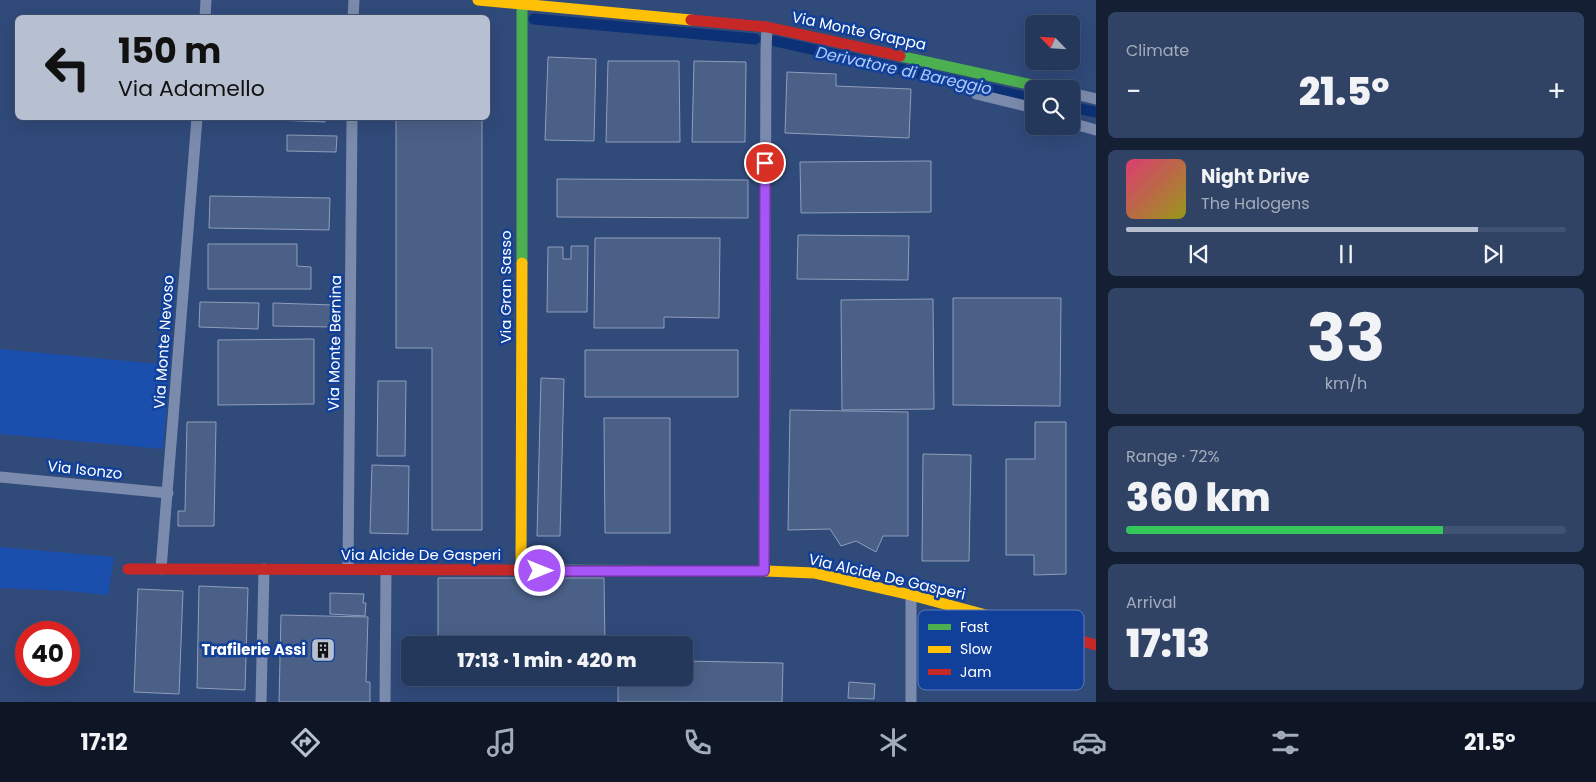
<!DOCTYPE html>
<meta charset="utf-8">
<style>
body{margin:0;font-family:Poppins,sans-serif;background:#304365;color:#f1f3f6;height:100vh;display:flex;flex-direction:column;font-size:19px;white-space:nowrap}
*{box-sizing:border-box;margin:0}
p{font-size:16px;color:#a3acbb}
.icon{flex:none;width:28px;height:28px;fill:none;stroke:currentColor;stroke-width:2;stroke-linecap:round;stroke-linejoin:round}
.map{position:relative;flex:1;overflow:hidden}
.side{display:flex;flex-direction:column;gap:12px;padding:12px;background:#141f33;width:500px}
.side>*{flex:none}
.hud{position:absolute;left:15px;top:15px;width:475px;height:105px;border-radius:8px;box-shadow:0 5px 20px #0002,0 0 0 1px #415272;background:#b7c0d0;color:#111;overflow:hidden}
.needle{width:32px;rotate:295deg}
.fabs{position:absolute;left:1025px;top:15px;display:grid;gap:10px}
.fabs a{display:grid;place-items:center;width:55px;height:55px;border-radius:8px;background:#24385c;box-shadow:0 5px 20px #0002,0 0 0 1px #415272;font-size:25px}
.speed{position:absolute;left:15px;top:621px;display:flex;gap:10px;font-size:25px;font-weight:700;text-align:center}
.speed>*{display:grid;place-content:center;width:65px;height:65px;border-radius:50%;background:#24385c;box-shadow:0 5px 20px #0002,0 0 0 1px #415272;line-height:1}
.speed .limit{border:8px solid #d22;background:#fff;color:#111}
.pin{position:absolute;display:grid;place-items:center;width:42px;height:42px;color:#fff;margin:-21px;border:2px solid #fff;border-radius:50%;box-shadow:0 1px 5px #0007}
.me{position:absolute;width:55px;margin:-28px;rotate:90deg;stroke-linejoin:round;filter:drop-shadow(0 0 4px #0008)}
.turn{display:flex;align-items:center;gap:18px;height:105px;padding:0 20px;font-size:22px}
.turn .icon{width:65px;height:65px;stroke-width:2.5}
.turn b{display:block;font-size:35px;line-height:42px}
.big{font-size:38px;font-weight:800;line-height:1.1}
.side .widget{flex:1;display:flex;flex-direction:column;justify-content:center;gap:8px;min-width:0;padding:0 18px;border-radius:8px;background:#304365}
.side .dial{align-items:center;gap:0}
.dial b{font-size:65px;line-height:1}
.song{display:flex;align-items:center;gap:15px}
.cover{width:60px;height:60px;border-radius:8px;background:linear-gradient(135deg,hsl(340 70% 55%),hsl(60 70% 35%))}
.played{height:5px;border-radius:2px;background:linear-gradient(90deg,#b7c0d0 80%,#415272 80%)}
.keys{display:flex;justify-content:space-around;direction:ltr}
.heat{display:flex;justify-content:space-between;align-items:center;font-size:28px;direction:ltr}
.charge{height:8px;border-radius:4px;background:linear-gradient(90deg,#34c759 72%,#415272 0)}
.trip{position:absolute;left:401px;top:636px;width:292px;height:50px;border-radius:8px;background:#24385c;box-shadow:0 5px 20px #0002,0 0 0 1px #415272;font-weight:800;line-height:50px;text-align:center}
.tabs{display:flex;height:80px;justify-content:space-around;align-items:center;background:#0e1625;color:#a3acbb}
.tabs .icon{width:35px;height:35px}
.tabs .on{color:#b7c0d0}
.tabs b{font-size:22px;color:#f1f3f6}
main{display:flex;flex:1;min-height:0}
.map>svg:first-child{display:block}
.green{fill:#1b4fad}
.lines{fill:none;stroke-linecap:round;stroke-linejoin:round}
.canal{stroke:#0d3176;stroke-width:11}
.building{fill:#4b6087;stroke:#8f9eba}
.street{stroke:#7b8bad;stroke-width:11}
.fast{stroke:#4caf50;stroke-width:11}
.slow{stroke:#ffc107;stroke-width:11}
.jam{stroke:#c62828;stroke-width:11}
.route-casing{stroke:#6d37a1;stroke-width:12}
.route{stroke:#a855f7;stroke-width:9}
.labels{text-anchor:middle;stroke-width:5;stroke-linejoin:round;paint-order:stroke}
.street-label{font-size:15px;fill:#fff;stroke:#11409a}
.poi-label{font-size:15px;font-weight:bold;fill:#fff;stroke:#11409a;text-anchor:end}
.water-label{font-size:16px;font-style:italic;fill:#b0cbfb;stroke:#11409a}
.key{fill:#11409a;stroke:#5879b8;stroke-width:1}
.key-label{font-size:14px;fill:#fff}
</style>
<main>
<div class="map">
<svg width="1096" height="702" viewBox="0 0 1096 702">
<rect width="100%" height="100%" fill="#304a7a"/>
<path class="green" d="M 0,349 L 170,365 L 163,449 L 0,434 Z
M 0,547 L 114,557 L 108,595 L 67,591 L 0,588 Z"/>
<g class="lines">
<path class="canal" d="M 534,19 L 755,39
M 775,41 L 1034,99
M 1071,107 L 1096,112"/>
</g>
<path class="building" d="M 548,57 L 596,59 L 594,141 L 545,140 Z
M 608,61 L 679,61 L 680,142 L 606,142 Z
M 694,61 L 746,62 L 745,142 L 692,142 Z
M 787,72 L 836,74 L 836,86 L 911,89 L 909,138 L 785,133 Z
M 227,118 L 325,118 L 325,122 Z
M 396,118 L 482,118 L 482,530 L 432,530 L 432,348 L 396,348 Z
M 287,135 L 337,136 L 336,152 L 287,151 Z
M 931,161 L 931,212 L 801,213 L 800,162 Z
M 557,179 L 748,180 L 748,218 L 557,217 Z
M 210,196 L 330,198 L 329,230 L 209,228 Z
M 798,235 L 909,236 L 908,280 L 797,279 Z
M 595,238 L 720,238 L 719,318 L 664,317 L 664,328 L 594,328 Z
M 208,244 L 297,244 L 297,266 L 311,267 L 311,289 L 208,289 Z
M 571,246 L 588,246 L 587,312 L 547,312 L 548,247 L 563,247 L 563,259 L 571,259 Z
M 953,298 L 1061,298 L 1060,406 L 953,405 Z
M 933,299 L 934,409 L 842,410 L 841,300 Z
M 200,302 L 259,303 L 258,329 L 199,327 Z
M 273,303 L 334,305 L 333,327 L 273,326 Z
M 314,339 L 314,404 L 218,405 L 218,340 Z
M 585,350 L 738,350 L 738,397 L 585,397 Z
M 541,378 L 564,379 L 560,536 L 537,536 Z
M 378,381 L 406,381 L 405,456 L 377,456 Z
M 790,410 L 908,412 L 908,536 L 883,536 L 876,552 L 856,541 L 841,546 L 830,529 L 788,530 Z
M 604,418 L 670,418 L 670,533 L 605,533 Z
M 187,422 L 216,422 L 214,526 L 178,526 L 178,511 L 185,511 Z
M 1035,422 L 1066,422 L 1066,574 L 1034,575 L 1034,555 L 1006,555 L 1006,459 L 1035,459 Z
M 923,454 L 971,455 L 969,561 L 922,561 Z
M 372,465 L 409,466 L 408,534 L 370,533 Z
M 438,578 L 604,578 L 605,645 L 438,645 Z
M 199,586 L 248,588 L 245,690 L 197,688 Z
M 138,589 L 183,591 L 179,694 L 134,692 Z
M 330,593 L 364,594 L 363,603 L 366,603 L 365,616 L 330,614 Z
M 281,615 L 368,617 L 366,682 L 370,682 L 370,702 L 279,702 Z
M 685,661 L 783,663 L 782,702 L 618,702 L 618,678 L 685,678 Z
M 849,682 L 875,684 L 874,699 L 848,698 Z"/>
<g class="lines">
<path class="street" d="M 205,18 L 206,0
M 353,18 L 354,0
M 1071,93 L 1096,99
M 976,94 L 1034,108
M 1071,123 L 1096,130
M 0,477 L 168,493
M 161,569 L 197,118
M 348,569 L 352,118
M 764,571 L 766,50 L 767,27
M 911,595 L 911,702
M 261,702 L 264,569
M 385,702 L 386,571"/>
<path class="fast" d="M 900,56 L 1051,89
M 522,263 L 522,4
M 548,570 L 766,571"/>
<path class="slow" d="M 478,0 L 691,20
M 521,571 L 522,263
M 766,571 L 814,573 L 911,595 L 986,615"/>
<path class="jam" d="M 691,20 L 767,27 L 900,56
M 128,569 L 548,570
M 986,615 L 1096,645"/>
</g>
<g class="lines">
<defs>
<path id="route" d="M 540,571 L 764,571 L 765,163"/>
</defs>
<use href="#route" class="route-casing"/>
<use href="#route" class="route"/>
</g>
<defs>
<symbol id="building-square" viewBox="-11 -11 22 22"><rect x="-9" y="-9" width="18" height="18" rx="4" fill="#b7c0d0" stroke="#11409a"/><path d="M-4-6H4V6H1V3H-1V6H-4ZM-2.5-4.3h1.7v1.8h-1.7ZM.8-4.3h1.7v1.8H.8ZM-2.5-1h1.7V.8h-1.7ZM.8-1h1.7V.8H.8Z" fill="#111"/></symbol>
</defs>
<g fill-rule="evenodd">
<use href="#building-square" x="309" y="636" width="28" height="28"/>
</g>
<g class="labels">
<g class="street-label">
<text transform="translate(859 31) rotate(12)" y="5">Via Monte Grappa</text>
<text transform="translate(506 287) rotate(-90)" y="5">Via Gran Sasso</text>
<text transform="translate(164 342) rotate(-86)" y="5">Via Monte Nevoso</text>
<text transform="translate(335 343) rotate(-89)" y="5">Via Monte Bernina</text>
<text transform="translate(85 470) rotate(6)" y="5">Via Isonzo</text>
<text x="421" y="560">Via Alcide De Gasperi</text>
<text transform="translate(887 577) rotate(13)" y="5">Via Alcide De Gasperi</text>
</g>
<g class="poi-label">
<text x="306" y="655">Trafilerie Assi</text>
</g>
<g class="water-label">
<text transform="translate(904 70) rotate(12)" y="6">Derivatore di Bareggio</text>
</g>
</g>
<rect x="918" y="610" width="166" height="80" rx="8" class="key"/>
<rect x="928" y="624" width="23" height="6" fill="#4caf50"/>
<rect x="928" y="646" width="23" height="7" fill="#ffc107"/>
<rect x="928" y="669" width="23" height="6" fill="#c62828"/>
<g class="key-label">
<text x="960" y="632">Fast</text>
<text x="960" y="654">Slow</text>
<text x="960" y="677">Jam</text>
</g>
</svg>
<div class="fabs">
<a><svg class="needle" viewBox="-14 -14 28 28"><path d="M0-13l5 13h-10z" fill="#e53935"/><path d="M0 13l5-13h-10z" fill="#a3acbb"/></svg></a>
<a><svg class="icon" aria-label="search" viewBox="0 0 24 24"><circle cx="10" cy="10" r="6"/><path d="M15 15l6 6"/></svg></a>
</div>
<div class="speed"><div class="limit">40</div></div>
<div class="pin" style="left:765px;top:163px;background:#d93025"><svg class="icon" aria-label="arrive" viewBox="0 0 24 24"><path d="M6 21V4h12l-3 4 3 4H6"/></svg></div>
<svg class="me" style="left:540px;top:571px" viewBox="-20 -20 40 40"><circle r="17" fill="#a855f7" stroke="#fff" stroke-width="3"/><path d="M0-11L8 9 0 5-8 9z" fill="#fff"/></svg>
<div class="trip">17:13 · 1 min · 420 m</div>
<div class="hud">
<div class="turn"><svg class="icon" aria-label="left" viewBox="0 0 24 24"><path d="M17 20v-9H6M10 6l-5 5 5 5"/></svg><div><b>150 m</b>Via Adamello</div></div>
</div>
</div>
<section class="side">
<div class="widget"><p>Climate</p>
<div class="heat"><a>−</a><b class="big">21.5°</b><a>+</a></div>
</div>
<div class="widget">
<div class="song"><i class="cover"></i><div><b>Night Drive</b><p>The Halogens</p></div></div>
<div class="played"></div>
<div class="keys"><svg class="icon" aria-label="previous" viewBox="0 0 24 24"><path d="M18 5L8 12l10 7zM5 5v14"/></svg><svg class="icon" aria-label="pause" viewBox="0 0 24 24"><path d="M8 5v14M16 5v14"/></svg><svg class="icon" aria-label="next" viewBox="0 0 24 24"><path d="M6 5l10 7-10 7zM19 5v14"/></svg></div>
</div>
<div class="widget dial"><b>33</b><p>km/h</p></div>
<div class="widget"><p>Range · 72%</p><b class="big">360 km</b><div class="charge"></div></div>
<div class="widget"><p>Arrival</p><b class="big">17:13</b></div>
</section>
</main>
<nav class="tabs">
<b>17:12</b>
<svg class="icon on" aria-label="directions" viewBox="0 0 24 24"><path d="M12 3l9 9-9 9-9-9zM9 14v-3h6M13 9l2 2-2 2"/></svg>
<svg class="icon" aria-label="music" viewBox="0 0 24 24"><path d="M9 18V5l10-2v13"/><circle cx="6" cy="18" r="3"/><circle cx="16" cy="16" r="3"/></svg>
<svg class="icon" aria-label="phone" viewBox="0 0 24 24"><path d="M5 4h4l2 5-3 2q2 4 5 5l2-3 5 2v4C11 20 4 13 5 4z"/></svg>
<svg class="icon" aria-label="climate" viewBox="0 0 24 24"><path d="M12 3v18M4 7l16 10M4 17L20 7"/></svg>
<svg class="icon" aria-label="car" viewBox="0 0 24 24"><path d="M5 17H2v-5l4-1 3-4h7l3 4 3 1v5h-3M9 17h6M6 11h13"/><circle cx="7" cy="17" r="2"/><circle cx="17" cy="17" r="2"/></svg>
<svg class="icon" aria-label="filters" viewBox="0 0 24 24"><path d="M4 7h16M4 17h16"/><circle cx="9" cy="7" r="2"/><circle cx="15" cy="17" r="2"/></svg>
<b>21.5°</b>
</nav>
